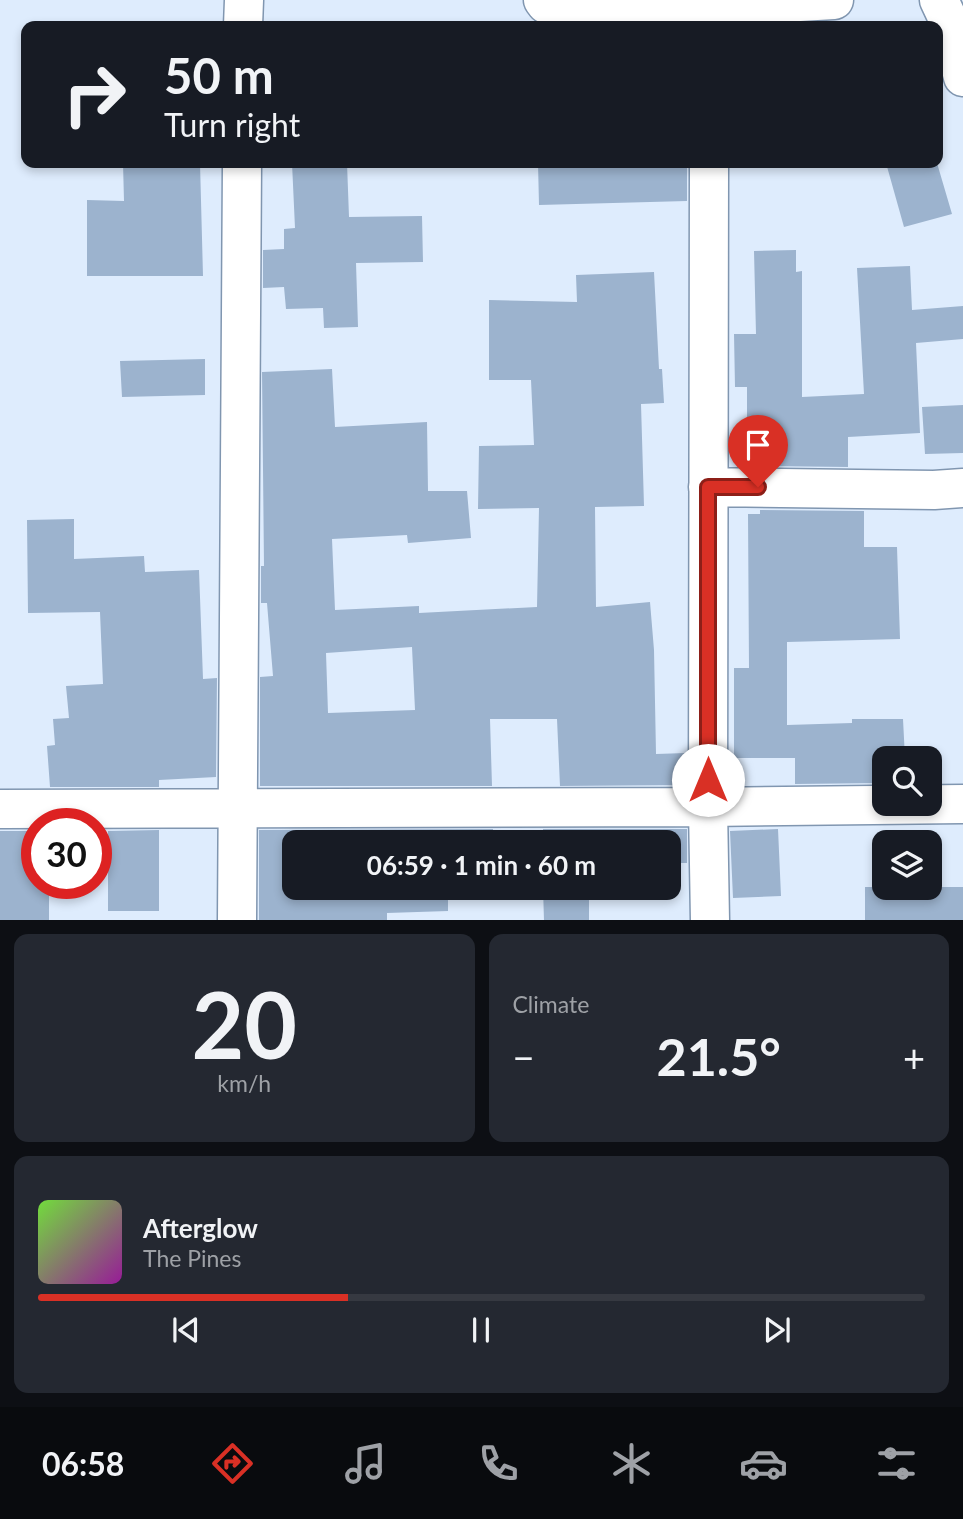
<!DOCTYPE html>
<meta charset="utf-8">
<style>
body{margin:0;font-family:Lato,sans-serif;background:#242831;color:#f1f3f6;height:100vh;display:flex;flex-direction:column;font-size:26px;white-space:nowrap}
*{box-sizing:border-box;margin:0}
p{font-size:23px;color:#9ea1a6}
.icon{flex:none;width:38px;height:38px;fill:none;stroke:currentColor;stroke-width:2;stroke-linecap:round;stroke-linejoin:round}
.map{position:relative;height:920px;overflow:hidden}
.panel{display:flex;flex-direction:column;gap:14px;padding:14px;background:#0d0f14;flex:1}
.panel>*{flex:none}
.top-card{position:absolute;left:21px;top:21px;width:922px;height:147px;border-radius:14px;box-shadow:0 4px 10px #0003;background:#171b24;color:#f1f3f6;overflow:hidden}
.fabs{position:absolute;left:872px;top:746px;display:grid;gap:14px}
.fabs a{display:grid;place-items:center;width:70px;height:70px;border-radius:14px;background:#171b24;box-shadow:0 4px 10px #0003;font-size:35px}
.speed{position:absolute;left:21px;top:808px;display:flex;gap:14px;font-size:35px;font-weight:700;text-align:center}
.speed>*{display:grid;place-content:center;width:91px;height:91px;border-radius:50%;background:#171b24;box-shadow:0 4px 10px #0003;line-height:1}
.speed .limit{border:10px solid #d22;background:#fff;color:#111}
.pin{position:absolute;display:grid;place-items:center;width:60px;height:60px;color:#fff;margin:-72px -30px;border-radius:50% 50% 50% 0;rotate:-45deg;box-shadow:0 0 7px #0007}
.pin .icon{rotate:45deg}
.me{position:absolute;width:77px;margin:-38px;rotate:0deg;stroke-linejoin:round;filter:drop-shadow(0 0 5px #0008)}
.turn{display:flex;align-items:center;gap:24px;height:147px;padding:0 28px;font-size:32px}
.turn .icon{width:91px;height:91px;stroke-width:2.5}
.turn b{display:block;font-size:49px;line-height:60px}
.big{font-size:52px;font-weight:700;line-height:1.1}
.panel .card{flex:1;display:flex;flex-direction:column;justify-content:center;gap:10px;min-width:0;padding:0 24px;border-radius:14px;background:#242831}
.panel .dial{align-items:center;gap:0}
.dial b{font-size:91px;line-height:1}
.song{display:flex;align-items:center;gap:21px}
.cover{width:84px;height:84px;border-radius:10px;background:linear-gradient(135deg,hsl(100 70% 55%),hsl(300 70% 35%))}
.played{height:7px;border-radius:4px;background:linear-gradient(90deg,#d93025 35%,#363941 35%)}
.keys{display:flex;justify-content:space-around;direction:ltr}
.heat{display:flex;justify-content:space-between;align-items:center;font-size:38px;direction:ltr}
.panel .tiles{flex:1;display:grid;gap:14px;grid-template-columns:1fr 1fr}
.card:last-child{grid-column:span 2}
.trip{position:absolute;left:282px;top:830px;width:399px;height:70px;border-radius:14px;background:#171b24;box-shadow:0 4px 10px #0003;font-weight:700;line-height:70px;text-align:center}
.tabs{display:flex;height:112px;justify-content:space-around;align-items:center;background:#090b0e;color:#9ea1a6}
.tabs .icon{width:49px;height:49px}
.tabs .selected{color:#d93025}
.tabs b{font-size:32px;color:#f1f3f6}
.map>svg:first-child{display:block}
.building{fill:#9cb3ce;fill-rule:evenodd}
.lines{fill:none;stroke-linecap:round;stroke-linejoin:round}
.street-casing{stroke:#8096b0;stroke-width:41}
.street{stroke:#fff;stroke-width:38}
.route-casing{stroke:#8d1f18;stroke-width:18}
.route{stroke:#d93025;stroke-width:12}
</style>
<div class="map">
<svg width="963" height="921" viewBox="0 0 963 921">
<rect width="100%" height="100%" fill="#deecfd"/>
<path class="building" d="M 123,163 L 200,163 L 203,276 L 87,276 L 87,200 L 124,201 Z
M 292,163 L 347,163 L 349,217 L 422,216 L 423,262 L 356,263 L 358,327 L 324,328 L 323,308 L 286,309 L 284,287 L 263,288 L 263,250 L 284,249 L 284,229 L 295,228 Z
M 538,163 L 687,163 L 687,201 L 539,205 Z
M 886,163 L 937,163 L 952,214 L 904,227 Z
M 796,250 L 796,272 L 802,271 L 802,397 L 864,394 L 857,268 L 910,266 L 912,310 L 963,306 L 963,339 L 916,343 L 920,433 L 848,437 L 848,467 L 760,466 L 760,429 L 747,430 L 747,387 L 735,387 L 734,334 L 756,334 L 754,251 Z
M 654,272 L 659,369 L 662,369 L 664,403 L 641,404 L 644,506 L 595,507 L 596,607 L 650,602 L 654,650 L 656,754 L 686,753 L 686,785 L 560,786 L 557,719 L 490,719 L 492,786 L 260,786 L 260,677 L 273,676 L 267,603 L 261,603 L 261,566 L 264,566 L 262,372 L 332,369 L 335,427 L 427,422 L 428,491 L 467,491 L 471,538 L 408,543 L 407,535 L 332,539 L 335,610 L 419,606 L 419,613 L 537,607 L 539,508 L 478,509 L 479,446 L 534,445 L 531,380 L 489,380 L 489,300 L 577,302 L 576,275 ZM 412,647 L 415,710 L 328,713 L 326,653 Z
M 205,359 L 205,395 L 122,397 L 120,361 Z
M 963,405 L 963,453 L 925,454 L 922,407 Z
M 760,510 L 864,511 L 864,547 L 897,547 L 900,639 L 787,642 L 787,725 L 852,723 L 852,719 L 903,719 L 905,758 L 884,758 L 883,783 L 795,784 L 795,758 L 734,758 L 734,668 L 749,668 L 748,514 L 760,514 Z
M 74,519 L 74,559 L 144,556 L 145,572 L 199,570 L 203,679 L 217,678 L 216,777 L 159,780 L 159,787 L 50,787 L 47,746 L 55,745 L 53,719 L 69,718 L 66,686 L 103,684 L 100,612 L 28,613 L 27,520 Z
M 493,829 L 493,842 L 294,842 L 294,887 L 471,887 L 471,892 L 448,893 L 448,911 L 387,913 L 387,921 L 259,921 L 259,830 Z
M 543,829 L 687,829 L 687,863 L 668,863 L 668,842 L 543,842 Z
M 778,829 L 781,896 L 733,898 L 730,831 Z
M 159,830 L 159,911 L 108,911 L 108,831 Z
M 0,831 L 37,831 L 37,884 L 49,884 L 49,921 L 0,921 Z
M 543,887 L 589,887 L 589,921 L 544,921 Z
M 865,887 L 963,887 L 963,921 L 865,921 Z"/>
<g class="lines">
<defs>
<path id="street" d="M 543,0 L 546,4 L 569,8 L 711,7 L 710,26
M 939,0 L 947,17 L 963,77
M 711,7 L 834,0
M 243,26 L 244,0
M 709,163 L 708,807 L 710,921
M 708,487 L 934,490 L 963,488
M 0,809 L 708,807 L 963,804
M 237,921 L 242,163"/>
</defs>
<use href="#street" class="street-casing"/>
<use href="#street" class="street"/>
</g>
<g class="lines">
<defs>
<path id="route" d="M 708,780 L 708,487 L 758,487"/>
</defs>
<use href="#route" class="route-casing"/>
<use href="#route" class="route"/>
</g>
</svg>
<div class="fabs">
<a><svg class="icon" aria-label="search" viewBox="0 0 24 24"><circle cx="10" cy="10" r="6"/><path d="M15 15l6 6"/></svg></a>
<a><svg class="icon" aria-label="layers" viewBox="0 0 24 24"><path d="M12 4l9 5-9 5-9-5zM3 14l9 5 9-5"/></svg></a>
</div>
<div class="speed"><div class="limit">30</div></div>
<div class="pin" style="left:758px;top:487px;background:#d93025"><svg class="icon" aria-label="arrive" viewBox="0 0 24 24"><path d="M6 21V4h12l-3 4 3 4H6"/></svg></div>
<svg class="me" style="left:708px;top:780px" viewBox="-20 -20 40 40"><circle r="19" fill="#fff"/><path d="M0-13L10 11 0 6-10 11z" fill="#d93025"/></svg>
<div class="trip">06:59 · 1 min · 60 m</div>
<div class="top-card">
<div class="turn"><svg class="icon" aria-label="right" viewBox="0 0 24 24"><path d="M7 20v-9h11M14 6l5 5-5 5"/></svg><div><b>50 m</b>Turn right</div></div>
</div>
</div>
<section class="panel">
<div class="tiles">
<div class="card dial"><b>20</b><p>km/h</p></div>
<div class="card"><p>Climate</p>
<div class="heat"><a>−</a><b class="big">21.5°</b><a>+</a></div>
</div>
<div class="card">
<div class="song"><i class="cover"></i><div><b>Afterglow</b><p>The Pines</p></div></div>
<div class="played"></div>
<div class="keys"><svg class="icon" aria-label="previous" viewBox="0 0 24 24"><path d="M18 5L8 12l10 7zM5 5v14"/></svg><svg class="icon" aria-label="pause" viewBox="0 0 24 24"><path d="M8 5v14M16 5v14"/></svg><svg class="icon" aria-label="next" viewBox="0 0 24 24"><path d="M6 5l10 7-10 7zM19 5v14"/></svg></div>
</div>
</div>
</section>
<nav class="tabs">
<b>06:58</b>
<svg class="icon selected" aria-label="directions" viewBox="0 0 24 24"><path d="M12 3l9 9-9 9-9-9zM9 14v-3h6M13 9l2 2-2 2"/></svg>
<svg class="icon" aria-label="music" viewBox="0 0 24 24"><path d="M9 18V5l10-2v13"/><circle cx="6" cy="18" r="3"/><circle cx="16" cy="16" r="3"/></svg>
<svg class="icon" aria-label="phone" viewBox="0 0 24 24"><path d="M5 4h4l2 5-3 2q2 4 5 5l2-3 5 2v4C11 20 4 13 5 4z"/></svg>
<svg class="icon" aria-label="climate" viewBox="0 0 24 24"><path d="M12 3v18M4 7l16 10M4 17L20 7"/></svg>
<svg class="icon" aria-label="car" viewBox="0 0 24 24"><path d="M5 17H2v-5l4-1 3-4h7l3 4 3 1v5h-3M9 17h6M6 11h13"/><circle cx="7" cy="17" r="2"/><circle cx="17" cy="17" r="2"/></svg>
<svg class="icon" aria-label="filters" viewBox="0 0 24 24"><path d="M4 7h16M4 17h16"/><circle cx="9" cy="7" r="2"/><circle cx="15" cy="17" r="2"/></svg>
</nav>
